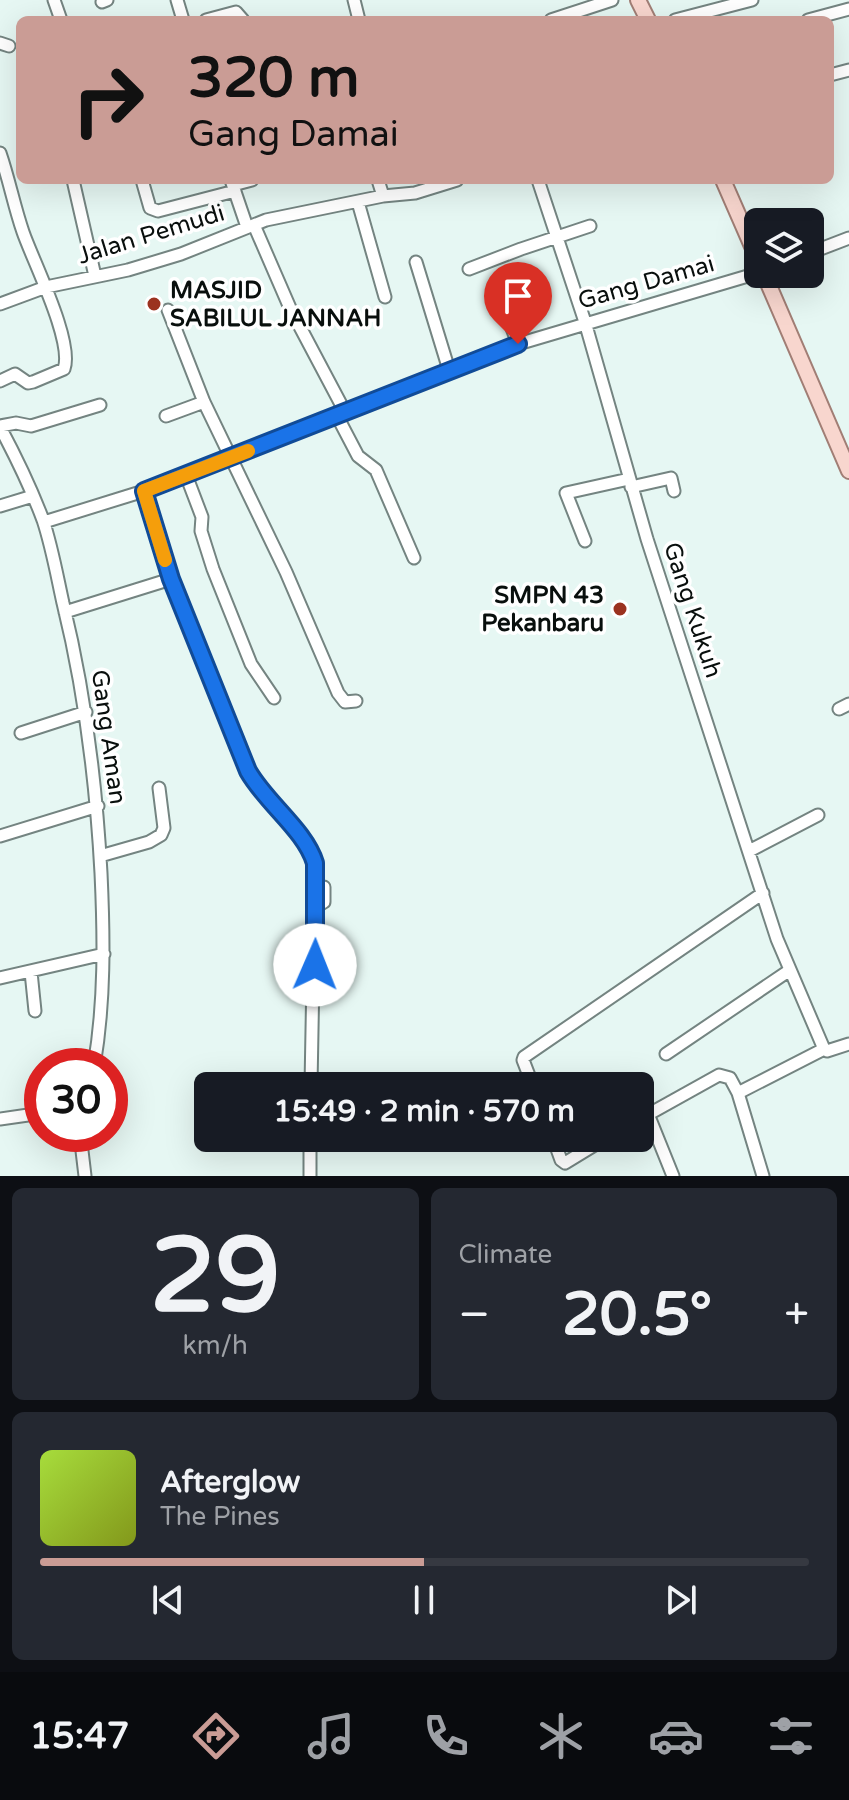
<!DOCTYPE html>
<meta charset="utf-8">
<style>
body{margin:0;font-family:"Varela Round",sans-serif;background:#242831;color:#f1f3f6;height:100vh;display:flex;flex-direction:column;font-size:30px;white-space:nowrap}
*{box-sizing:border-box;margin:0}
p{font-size:26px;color:#9ea1a6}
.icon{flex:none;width:44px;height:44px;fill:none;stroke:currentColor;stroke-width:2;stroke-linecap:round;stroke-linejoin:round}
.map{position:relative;height:1176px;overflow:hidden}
.details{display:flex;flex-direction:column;gap:12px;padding:12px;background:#0d0f14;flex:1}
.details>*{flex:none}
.hud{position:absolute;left:16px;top:16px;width:818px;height:168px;border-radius:12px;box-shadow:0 8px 32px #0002;background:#ca9c95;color:#111;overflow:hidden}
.tools{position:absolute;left:744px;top:208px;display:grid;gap:16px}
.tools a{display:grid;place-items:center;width:80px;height:80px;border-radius:12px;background:#171b24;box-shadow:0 8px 32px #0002;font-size:40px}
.speed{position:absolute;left:24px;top:1048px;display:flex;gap:16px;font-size:40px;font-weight:700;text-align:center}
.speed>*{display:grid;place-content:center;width:104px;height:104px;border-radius:50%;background:#171b24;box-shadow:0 8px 32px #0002;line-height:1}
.speed .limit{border:12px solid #d22;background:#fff;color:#111}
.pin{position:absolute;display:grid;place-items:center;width:68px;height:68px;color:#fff;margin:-82px -34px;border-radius:50% 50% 50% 0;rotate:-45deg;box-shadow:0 0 8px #0007}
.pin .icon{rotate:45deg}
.me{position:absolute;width:88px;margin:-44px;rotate:1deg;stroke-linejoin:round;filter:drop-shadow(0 0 6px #0008)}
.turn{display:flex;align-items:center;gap:28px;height:168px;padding:0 40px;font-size:36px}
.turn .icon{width:104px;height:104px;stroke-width:2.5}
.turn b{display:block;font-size:56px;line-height:68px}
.big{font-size:60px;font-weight:700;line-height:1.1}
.details .tile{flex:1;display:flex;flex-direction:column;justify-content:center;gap:12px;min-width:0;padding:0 28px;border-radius:12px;background:#242831}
.details .dial{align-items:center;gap:0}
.dial b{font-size:104px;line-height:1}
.song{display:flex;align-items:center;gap:24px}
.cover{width:96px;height:96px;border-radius:12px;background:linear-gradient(135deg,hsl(80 70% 55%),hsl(70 70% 35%))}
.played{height:8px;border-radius:4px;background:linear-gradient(90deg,#ca9c95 50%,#363941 50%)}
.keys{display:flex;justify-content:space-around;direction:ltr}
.heat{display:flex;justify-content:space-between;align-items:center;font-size:44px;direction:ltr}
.details .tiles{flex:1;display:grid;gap:12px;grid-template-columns:1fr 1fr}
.tile:last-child{grid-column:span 2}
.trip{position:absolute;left:194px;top:1072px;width:460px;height:80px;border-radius:12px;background:#171b24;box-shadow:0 8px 32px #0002;font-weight:700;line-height:80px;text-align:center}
.tab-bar{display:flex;height:128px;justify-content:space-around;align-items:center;background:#090b0e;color:#9ea1a6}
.tab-bar .icon{width:56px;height:56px}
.tab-bar .current{color:#ca9c95}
.tab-bar b{font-size:36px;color:#f1f3f6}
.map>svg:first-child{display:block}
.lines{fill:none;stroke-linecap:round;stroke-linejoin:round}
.minor-casing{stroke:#748481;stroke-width:15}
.major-casing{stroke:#a17e75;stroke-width:18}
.minor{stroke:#fff;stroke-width:11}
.major{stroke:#f8d6ce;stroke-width:14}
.route-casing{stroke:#114b97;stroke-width:20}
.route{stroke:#1a73e8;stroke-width:14}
.slow{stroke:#f59e0b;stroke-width:14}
.poi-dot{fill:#9b321f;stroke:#fff;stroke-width:3}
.labels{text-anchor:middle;stroke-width:7;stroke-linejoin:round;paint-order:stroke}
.street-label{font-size:24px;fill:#090f0d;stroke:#fff}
.poi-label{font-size:24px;font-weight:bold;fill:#090f0d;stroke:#fff;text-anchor:start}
</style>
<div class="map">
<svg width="849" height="1176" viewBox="0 0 849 1176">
<rect width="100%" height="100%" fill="#e6f7f3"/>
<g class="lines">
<defs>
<path id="minor" d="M 54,0 L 61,20
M 177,0 L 183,20
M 354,0 L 359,20
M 102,2 L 107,0
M 206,20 L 236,12 L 243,20
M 551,20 L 612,0
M 675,20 L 752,0
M 808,20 L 849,9
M 0,43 L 9,46
M 830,75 L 849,70
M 0,153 C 9,179 14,206 23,232 C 33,261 74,342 64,369 L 33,382 L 28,383 L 15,374 L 0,381
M 73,180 L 95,276
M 142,180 L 150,208 L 158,211 L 235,191
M 231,180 L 247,227
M 378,180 L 383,196
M 538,180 L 585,322 L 647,539 L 777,939 L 824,1049
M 233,185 L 252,180
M 358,202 L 385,297
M 254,225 L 290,308 L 344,410
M 810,253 L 849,238
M 416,262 L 449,370
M 469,269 L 521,249 L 590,226
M 499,294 L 518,344
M 0,304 L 46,287 L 128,270 L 181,254 L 266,220 L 383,196 L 415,193 L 457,180
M 168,310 L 204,402 L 286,572 L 338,693 L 345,702 L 356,701
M 336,414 L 358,456 L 376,470 L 414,558
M 166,416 L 204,402
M 0,426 L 16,423 L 31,426 L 100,405
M 0,427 C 16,457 31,488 43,520 C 52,547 57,576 63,603 C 85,692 96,781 101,873 C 104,937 105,1002 94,1066
M 186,475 L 202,517 L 201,531 L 213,569 L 251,664 L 274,698
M 631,487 L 671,478 L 674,491
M 144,491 C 167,566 192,639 223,712 C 232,732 240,754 250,774 C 267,806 305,828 315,863 L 311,1086
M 0,506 L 33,496
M 44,522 L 144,491 L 518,344 L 758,273
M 585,541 L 566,493 L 629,479
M 65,612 L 171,579
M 839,709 L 849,704
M 21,733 L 86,712
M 0,836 L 98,806
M 749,851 L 818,815
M 100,856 L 149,842 L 161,835 L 164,828 L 159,788
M 316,907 L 324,902 L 324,887
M 31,972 L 35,1011
M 0,978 L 104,954
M 666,1054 L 790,970
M 533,1086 L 523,1060 L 524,1057 L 763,893
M 648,1114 L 673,1176
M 0,1119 L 42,1113
M 640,1119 L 719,1075 L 730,1078 L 738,1093
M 80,1134 L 85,1176
M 310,1138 L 310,1176
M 553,1138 L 561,1160 L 565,1163 L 606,1138
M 763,1176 L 738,1093 L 824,1049 L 827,1051 L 849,1044"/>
<path id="major" d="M 638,0 L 648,20
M 723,180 L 758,260
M 764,274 L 849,471"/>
</defs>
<use href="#minor" class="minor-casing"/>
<use href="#major" class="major-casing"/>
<use href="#minor" class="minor"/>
<use href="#major" class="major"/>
</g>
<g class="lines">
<defs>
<path id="route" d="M 315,965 L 315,863 C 305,830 266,803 248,771 L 171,579 L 144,491 L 518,344"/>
</defs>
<use href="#route" class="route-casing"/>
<use href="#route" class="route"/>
<path class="slow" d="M 165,560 L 144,491 L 248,451"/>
</g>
<g class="poi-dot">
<circle cx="154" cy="304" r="8"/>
<circle cx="620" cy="609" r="8"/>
</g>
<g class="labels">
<g class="street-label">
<text transform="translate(151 234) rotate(-17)" y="8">Jalan Pemudi</text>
<text transform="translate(646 282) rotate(-16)" y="8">Gang Damai</text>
<text transform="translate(693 610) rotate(72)" y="8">Gang Kukuh</text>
<text transform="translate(109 737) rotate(82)" y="8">Gang Aman</text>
</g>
<g class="poi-label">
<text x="170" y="298">MASJID<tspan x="170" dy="28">SABILUL JANNAH</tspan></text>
<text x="604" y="603" text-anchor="end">SMPN 43<tspan x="604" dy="28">Pekanbaru</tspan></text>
</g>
</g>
</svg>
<div class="tools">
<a><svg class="icon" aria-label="layers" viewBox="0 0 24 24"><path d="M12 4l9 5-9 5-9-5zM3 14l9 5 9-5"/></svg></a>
</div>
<div class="speed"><div class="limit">30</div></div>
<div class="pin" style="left:518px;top:344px;background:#d93025"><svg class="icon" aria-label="arrive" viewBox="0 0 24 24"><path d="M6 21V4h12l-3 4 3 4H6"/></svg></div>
<svg class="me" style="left:315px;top:965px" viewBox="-20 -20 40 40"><circle r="19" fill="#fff"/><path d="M0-13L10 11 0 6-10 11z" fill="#1a73e8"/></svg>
<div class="trip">15:49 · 2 min · 570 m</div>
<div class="hud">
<div class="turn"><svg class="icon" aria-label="right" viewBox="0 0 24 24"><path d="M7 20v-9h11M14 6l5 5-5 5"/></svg><div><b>320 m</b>Gang Damai</div></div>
</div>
</div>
<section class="details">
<div class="tiles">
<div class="tile dial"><b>29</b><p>km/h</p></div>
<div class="tile"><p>Climate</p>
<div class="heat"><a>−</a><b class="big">20.5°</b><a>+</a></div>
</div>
<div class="tile">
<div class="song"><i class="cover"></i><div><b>Afterglow</b><p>The Pines</p></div></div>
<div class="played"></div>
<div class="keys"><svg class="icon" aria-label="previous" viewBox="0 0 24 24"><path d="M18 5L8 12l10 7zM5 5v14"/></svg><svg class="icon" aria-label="pause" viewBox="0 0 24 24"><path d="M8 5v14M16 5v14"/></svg><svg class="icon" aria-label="next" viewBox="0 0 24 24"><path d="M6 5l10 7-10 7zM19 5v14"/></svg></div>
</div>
</div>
</section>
<nav class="tab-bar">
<b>15:47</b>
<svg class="icon current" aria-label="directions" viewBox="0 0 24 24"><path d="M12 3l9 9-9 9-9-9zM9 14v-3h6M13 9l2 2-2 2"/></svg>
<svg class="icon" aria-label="music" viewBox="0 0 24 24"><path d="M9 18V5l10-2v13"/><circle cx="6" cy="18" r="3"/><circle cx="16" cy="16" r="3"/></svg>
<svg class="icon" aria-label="phone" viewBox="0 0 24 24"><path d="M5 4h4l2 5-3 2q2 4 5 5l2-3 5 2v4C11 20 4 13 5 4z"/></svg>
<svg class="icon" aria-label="climate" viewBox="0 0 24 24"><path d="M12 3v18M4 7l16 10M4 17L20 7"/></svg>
<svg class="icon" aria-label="car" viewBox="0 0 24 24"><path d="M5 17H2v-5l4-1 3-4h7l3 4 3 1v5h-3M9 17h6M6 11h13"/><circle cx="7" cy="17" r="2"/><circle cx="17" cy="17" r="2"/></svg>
<svg class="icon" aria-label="filters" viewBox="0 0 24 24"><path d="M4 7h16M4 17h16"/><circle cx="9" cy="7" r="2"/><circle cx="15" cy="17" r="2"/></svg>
</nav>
